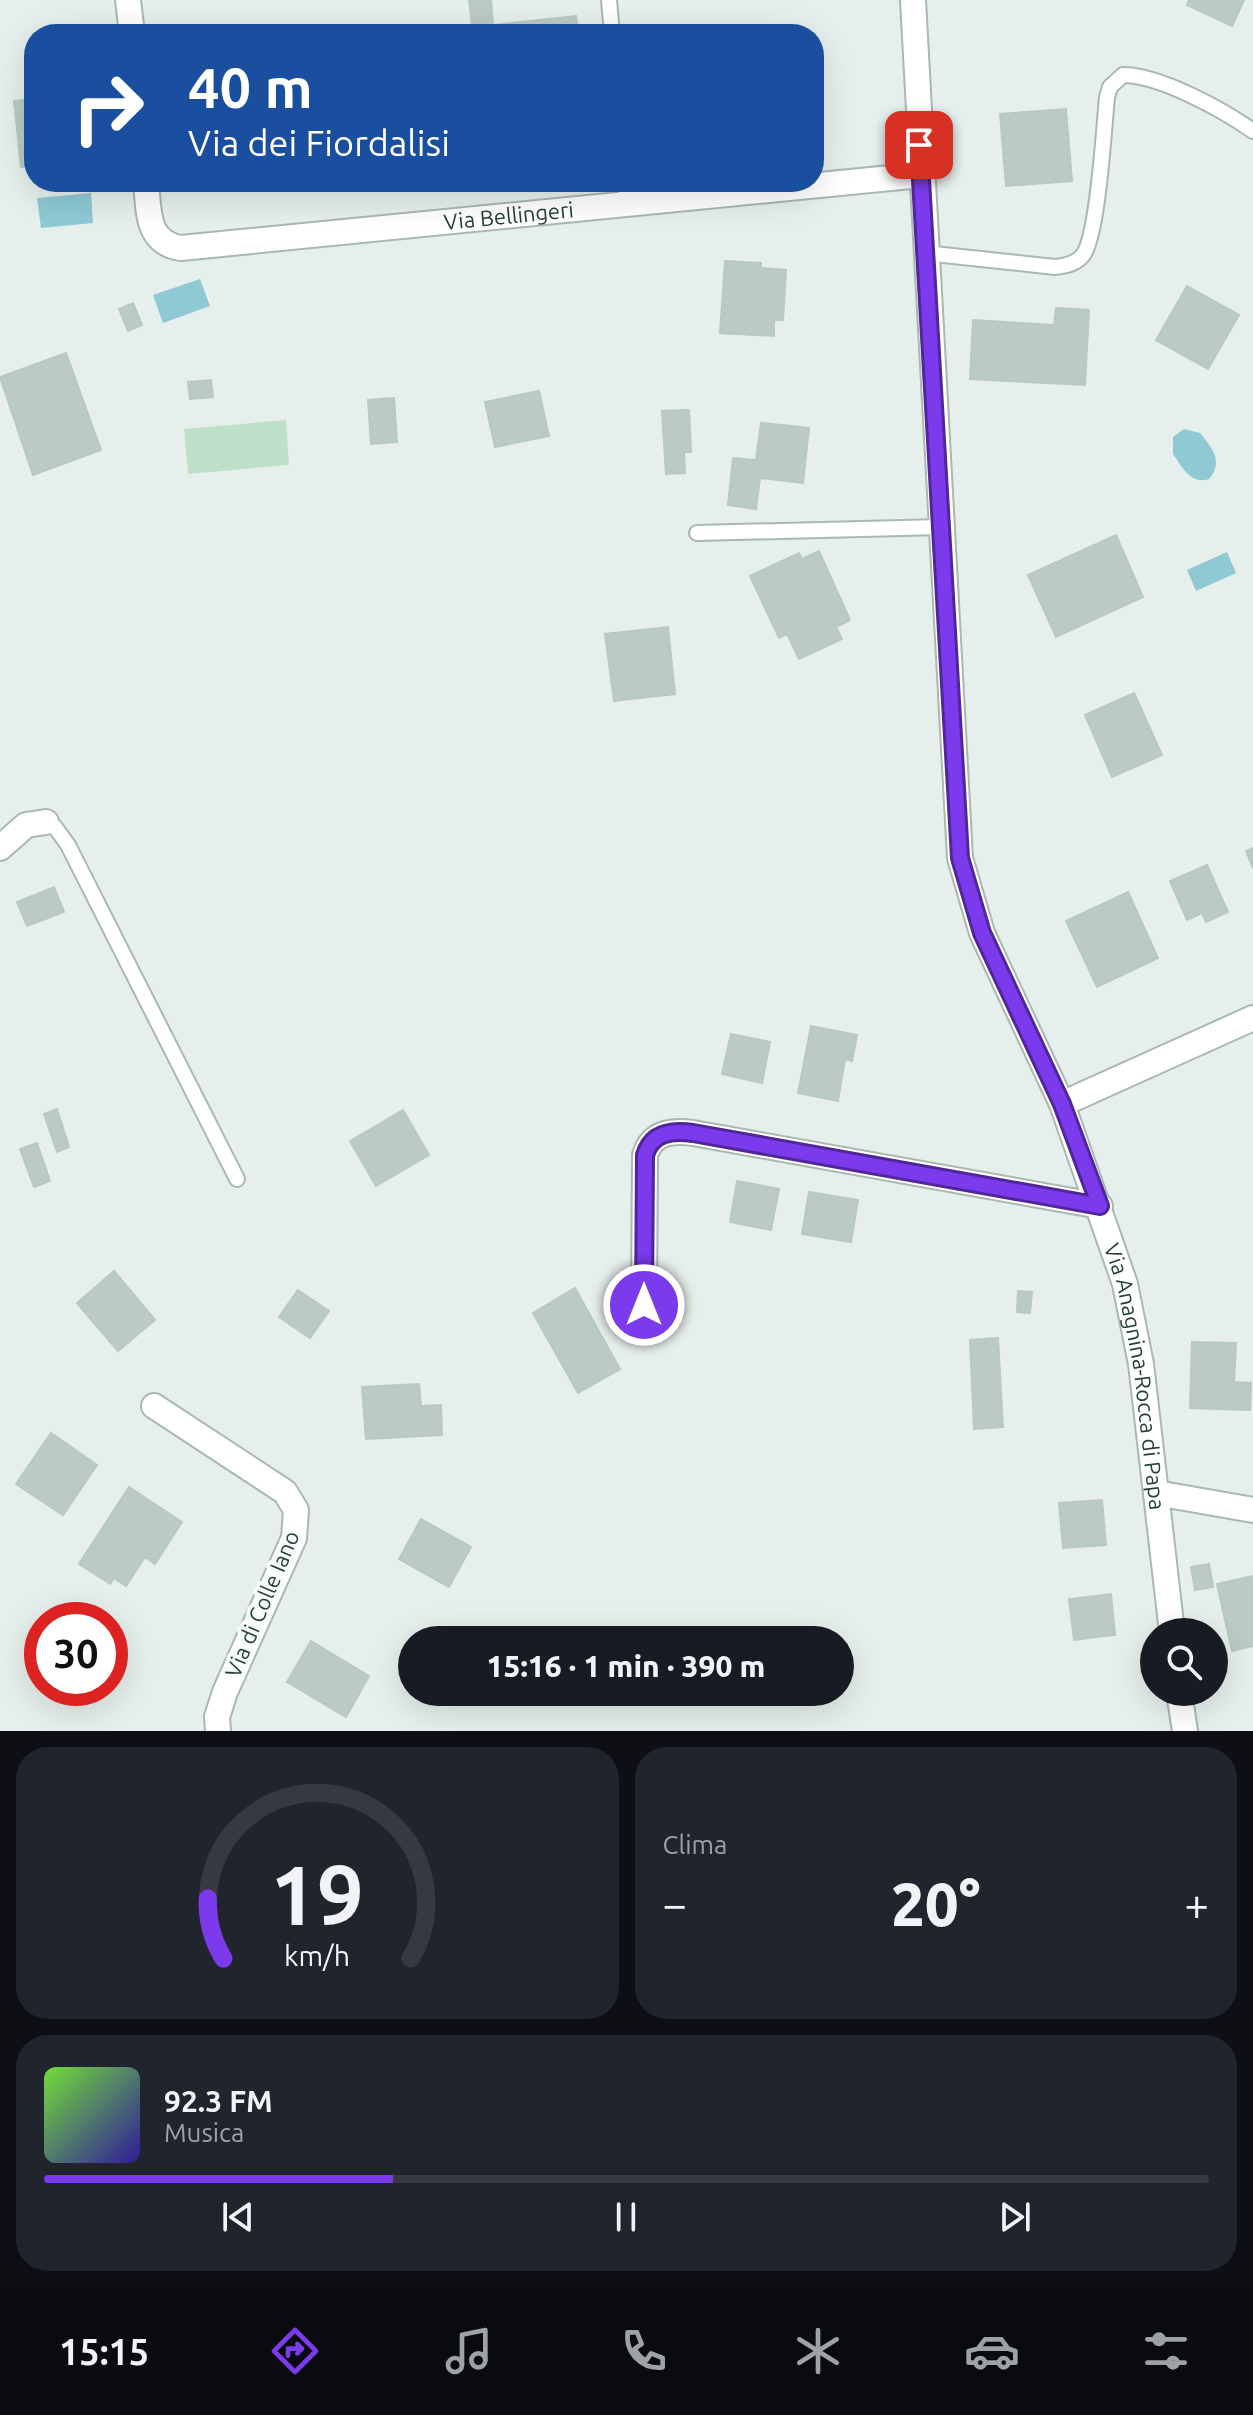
<!DOCTYPE html>
<html lang="it">
<meta charset="utf-8">
<style>
body{margin:0;font-family:Ubuntu,sans-serif;background:#20242c;color:#f1f3f6;height:100vh;display:flex;flex-direction:column;font-size:30px;white-space:nowrap}
*{box-sizing:border-box;margin:0}
p{font-size:26px;color:#9ea1a6}
.icon{flex:none;width:44px;height:44px;fill:none;stroke:currentColor;stroke-width:2;stroke-linecap:round;stroke-linejoin:round}
.map{position:relative;height:1731px;overflow:hidden}
.details{display:flex;flex-direction:column;gap:16px;padding:16px;background:#0d0f14;flex:1}
.details>*{flex:none}
.guide{position:absolute;left:24px;top:24px;width:800px;height:168px;border-radius:32px;box-shadow:0 8px 32px #0002;background:#1a4fa0;color:#fff;overflow:hidden}
.fabs{position:absolute;left:1140px;top:1618px;display:grid;gap:16px}
.fabs a{display:grid;place-items:center;width:88px;height:88px;border-radius:50%;background:#171b24;box-shadow:0 8px 32px #0002;font-size:40px}
.speed{position:absolute;left:24px;top:1602px;display:flex;gap:16px;font-size:40px;font-weight:700;text-align:center}
.speed>*{display:grid;place-content:center;width:104px;height:104px;border-radius:50%;background:#171b24;box-shadow:0 8px 32px #0002;line-height:1}
.speed .limit{border:12px solid #d22;background:#fff;color:#111}
.pin{position:absolute;display:grid;place-items:center;width:68px;height:68px;color:#fff;margin:-34px;border-radius:16px;box-shadow:0 4px 12px #0006}
.me{position:absolute;width:88px;margin:-44px;rotate:0deg;stroke-linejoin:round;filter:drop-shadow(0 0 6px #0008)}
.turn{display:flex;align-items:center;gap:28px;height:168px;padding:0 32px;font-size:36px}
.turn .icon{width:104px;height:104px;stroke-width:2.5}
.turn b{display:block;font-size:56px;line-height:68px}
.big{font-size:60px;font-weight:800;line-height:1.1}
.details .widget{flex:1;display:flex;flex-direction:column;justify-content:center;gap:12px;min-width:0;padding:0 28px;border-radius:32px;background:#20242c}
.details .dial{align-items:center;gap:0}
.dial svg{height:208px;overflow:visible;fill:none;stroke:#363941;stroke-width:7;stroke-linecap:round;text-anchor:middle}
.dial text{fill:#f1f3f6;stroke:none}
.song{display:flex;align-items:center;gap:24px}
.cover{width:96px;height:96px;border-radius:12px;background:linear-gradient(135deg,hsl(100 70% 55%),hsl(250 70% 35%))}
.played{height:8px;border-radius:4px;background:linear-gradient(90deg,#7c3aed 30%,#363941 30%)}
.keys{display:flex;justify-content:space-around;direction:ltr}
.heat{display:flex;justify-content:space-between;align-items:center;font-size:44px;direction:ltr}
.details .tiles{flex:1;display:grid;gap:16px;grid-template-columns:1fr 1fr}
.widget:last-child{grid-column:span 2}
.trip{position:absolute;left:398px;top:1626px;width:456px;height:80px;border-radius:40px;background:#171b24;box-shadow:0 8px 32px #0002;font-weight:800;line-height:80px;text-align:center}
.tabs{display:flex;height:128px;justify-content:space-around;align-items:center;background:#090b0e;color:#9ea1a6}
.tabs .icon{width:56px;height:56px}
.tabs .current{color:#7c3aed}
.tabs b{font-size:36px;color:#f1f3f6}
.map>svg:first-child{display:block}
.green{fill:#bfe0c8}
.water{fill:#8ec9d4}
.building{fill:#bbcac4;stroke:#b8c9c2;stroke-width:2}
.lines{fill:none;stroke-linecap:round;stroke-linejoin:round}
.lane-casing{stroke:#a8b8b2;stroke-width:18}
.street-casing{stroke:#a8b8b2;stroke-width:28}
.lane{stroke:#fff;stroke-width:14}
.street{stroke:#fff;stroke-width:24}
.route-casing{stroke:#51269a;stroke-width:20}
.route{stroke:#7c3aed;stroke-width:14}
.labels{text-anchor:middle;stroke-width:8;stroke-linejoin:round;paint-order:stroke}
.street-label{font-size:22px;fill:#24423a;stroke:#f7fbf9}
</style>
<div class="map">
<svg width="1253" height="1731" viewBox="0 0 1253 1731">
<rect width="100%" height="100%" fill="#e6efeb"/>
<path class="green" d="M 286,420 L 289,465 L 188,474 L 184,429 Z"/>
<path class="water" d="M 91,193 L 93,223 L 41,228 L 37,198 Z
M 200,279 L 210,306 L 163,323 L 153,295 Z
M 1184,429 L 1200,433 C 1212,448 1224,461 1209,479 C 1191,485 1182,467 1173,454 L 1173,437 Z
M 1227,552 L 1236,573 L 1196,591 L 1187,570 Z"/>
<path class="building" d="M 469,0 L 491,0 L 493,25 L 576,16 L 578,34 L 473,34 Z
M 1189,0 L 1244,0 L 1232,26 L 1187,5 Z
M 34,99 L 34,166 L 21,167 L 14,101 Z
M 1066,109 L 1072,181 L 1006,186 L 1000,114 Z
M 725,261 L 761,263 L 761,268 L 786,270 L 783,320 L 774,320 L 774,336 L 720,333 Z
M 1187,286 L 1239,315 L 1208,369 L 1156,340 Z
M 133,303 L 142,325 L 128,331 L 119,309 Z
M 1056,308 L 1089,310 L 1085,385 L 970,379 L 973,320 L 1054,325 Z
M 66,353 L 101,450 L 33,475 L 0,377 Z
M 211,380 L 213,397 L 190,399 L 188,382 Z
M 539,391 L 549,436 L 495,447 L 485,402 Z
M 394,398 L 397,442 L 371,444 L 368,400 Z
M 689,410 L 691,452 L 684,452 L 685,473 L 666,474 L 662,411 Z
M 761,423 L 809,428 L 803,483 L 760,478 L 756,509 L 728,505 L 733,458 L 756,460 Z
M 1116,535 L 1143,597 L 1056,637 L 1028,575 Z
M 819,551 L 850,620 L 836,627 L 842,639 L 799,659 L 787,634 L 779,638 L 750,576 L 799,553 L 802,559 Z
M 668,627 L 675,694 L 614,701 L 605,634 Z
M 1134,693 L 1162,755 L 1112,777 L 1085,715 Z
M 1253,848 L 1253,868 L 1246,851 Z
M 1207,865 L 1228,912 L 1206,922 L 1202,913 L 1187,920 L 1170,881 Z
M 54,887 L 64,912 L 27,926 L 17,902 Z
M 1128,892 L 1158,958 L 1097,987 L 1066,921 Z
M 811,1026 L 857,1035 L 852,1061 L 845,1059 L 838,1101 L 798,1093 Z
M 731,1034 L 770,1042 L 762,1083 L 722,1074 Z
M 57,1109 L 69,1147 L 57,1152 L 44,1114 Z
M 403,1110 L 429,1155 L 376,1186 L 350,1141 Z
M 37,1143 L 50,1181 L 34,1187 L 20,1149 Z
M 737,1181 L 779,1189 L 771,1230 L 730,1222 Z
M 809,1192 L 858,1200 L 851,1242 L 802,1234 Z
M 114,1271 L 155,1320 L 118,1351 L 77,1303 Z
M 575,1288 L 620,1369 L 578,1393 L 533,1313 Z
M 298,1290 L 329,1311 L 310,1338 L 279,1317 Z
M 1018,1291 L 1032,1292 L 1030,1313 L 1017,1312 Z
M 998,1338 L 1003,1427 L 974,1429 L 970,1340 Z
M 1192,1342 L 1236,1343 L 1234,1382 L 1251,1383 L 1250,1410 L 1190,1408 Z
M 419,1384 L 421,1406 L 441,1405 L 442,1435 L 366,1439 L 362,1387 Z
M 51,1433 L 97,1465 L 63,1515 L 16,1484 Z
M 129,1487 L 182,1522 L 155,1564 L 145,1557 L 126,1586 L 114,1578 L 110,1584 L 79,1564 Z
M 1102,1500 L 1106,1545 L 1063,1548 L 1059,1503 Z
M 421,1519 L 471,1547 L 449,1587 L 399,1559 Z
M 1209,1564 L 1213,1587 L 1195,1590 L 1191,1567 Z
M 1253,1576 L 1253,1646 L 1232,1651 L 1217,1584 Z
M 1111,1594 L 1115,1635 L 1074,1640 L 1069,1599 Z
M 311,1641 L 369,1676 L 346,1717 L 287,1682 Z"/>
<g class="lines">
<defs>
<path id="lane" d="M 609,0 L 612,34
M 625,182 L 627,204
M 925,253 L 1055,267 C 1065,266 1076,264 1083,255 C 1098,235 1104,127 1107,97 L 1110,87 L 1123,75 C 1160,75 1223,110 1253,131
M 697,533 L 942,527
M 46,822 L 55,827 L 68,845 L 237,1179"/>
<g id="street">
<path d="M 128,0 L 132,34"/>
<path id="s1" d="M 913,0 L 960,858 L 982,933 L 1062,1104 L 1125,1284 L 1141,1364 L 1172,1632"/>
<path id="s2" d="M 146,182 C 149,211 146,243 181,248 L 921,175"/>
<path d="M 0,848 L 26,825 L 46,822"/>
<path d="M 1062,1104 L 1253,1018"/>
<path d="M 644,1305 L 645,1155 C 652,1132 672,1130 693,1133 L 1100,1206"/>
<path d="M 154,1406 L 285,1492 L 296,1510 L 294,1538 L 225,1692 L 217,1717 L 218,1731"/>
<path d="M 1156,1493 L 1253,1510"/>
<path d="M 1179,1692 L 1185,1731"/>
</g>
</defs>
<use href="#lane" class="lane-casing"/>
<use href="#street" class="street-casing"/>
<use href="#lane" class="lane"/>
<use href="#street" class="street"/>
</g>
<g class="lines">
<defs>
<path id="route" d="M 644,1305 L 645,1155 C 652,1132 672,1130 693,1133 L 1100,1206 L 1062,1104 L 982,933 L 960,858 L 919,145"/>
</defs>
<use href="#route" class="route-casing"/>
<use href="#route" class="route"/>
</g>
<g class="labels">
<g class="street-label">
<text dy="8" stroke="none"><textPath href="#s2" startOffset="412">Via Bellingeri</textPath></text>
<text dy="8" stroke="none"><textPath href="#s1" startOffset="1410">Via Anagnina-Rocca di Papa</textPath></text>
<text transform="translate(262 1604) rotate(-67)" y="8">Via di Colle Iano</text>
</g>
</g>
</svg>
<div class="fabs">
<a><svg class="icon" aria-label="search" viewBox="0 0 24 24"><circle cx="10" cy="10" r="6"/><path d="M15 15l6 6"/></svg></a>
</div>
<div class="speed"><div class="limit">30</div></div>
<div class="pin" style="left:919px;top:145px;background:#d93025"><svg class="icon" aria-label="arrive" viewBox="0 0 24 24"><path d="M6 21V4h12l-3 4 3 4H6"/></svg></div>
<svg class="me" style="left:644px;top:1305px" viewBox="-20 -20 40 40"><circle r="17" fill="#7c3aed" stroke="#fff" stroke-width="3"/><path d="M0-11L8 9 0 5-8 9z" fill="#fff"/></svg>
<div class="trip">15:16 · 1 min · 390 m</div>
<div class="guide">
<div class="turn"><svg class="icon" aria-label="right" viewBox="0 0 24 24"><path d="M7 20v-9h11M14 6l5 5-5 5"/></svg><div><b>40 m</b>Via dei Fiordalisi</div></div>
</div>
</div>
<section class="details">
<div class="tiles">
<div class="widget dial"><svg viewBox="0 0 100 80">
<path d="M14 69A42 42 0 1 1 86 69"/>
<path d="M14 69A42 42 0 0 1 8 46" stroke="#7c3aed"/>
<text x="50" y="56" font-size="32" font-weight="700">19</text>
<text x="50" y="72" font-size="11">km/h</text>
</svg></div>
<div class="widget"><p>Clima</p>
<div class="heat"><a>−</a><b class="big">20°</b><a>+</a></div>
</div>
<div class="widget">
<div class="song"><i class="cover"></i><div><b>92.3 FM</b><p>Musica</p></div></div>
<div class="played"></div>
<div class="keys"><svg class="icon" aria-label="previous" viewBox="0 0 24 24"><path d="M18 5L8 12l10 7zM5 5v14"/></svg><svg class="icon" aria-label="pause" viewBox="0 0 24 24"><path d="M8 5v14M16 5v14"/></svg><svg class="icon" aria-label="next" viewBox="0 0 24 24"><path d="M6 5l10 7-10 7zM19 5v14"/></svg></div>
</div>
</div>
</section>
<nav class="tabs">
<b>15:15</b>
<svg class="icon current" aria-label="directions" viewBox="0 0 24 24"><path d="M12 3l9 9-9 9-9-9zM9 14v-3h6M13 9l2 2-2 2"/></svg>
<svg class="icon" aria-label="music" viewBox="0 0 24 24"><path d="M9 18V5l10-2v13"/><circle cx="6" cy="18" r="3"/><circle cx="16" cy="16" r="3"/></svg>
<svg class="icon" aria-label="phone" viewBox="0 0 24 24"><path d="M5 4h4l2 5-3 2q2 4 5 5l2-3 5 2v4C11 20 4 13 5 4z"/></svg>
<svg class="icon" aria-label="climate" viewBox="0 0 24 24"><path d="M12 3v18M4 7l16 10M4 17L20 7"/></svg>
<svg class="icon" aria-label="car" viewBox="0 0 24 24"><path d="M5 17H2v-5l4-1 3-4h7l3 4 3 1v5h-3M9 17h6M6 11h13"/><circle cx="7" cy="17" r="2"/><circle cx="17" cy="17" r="2"/></svg>
<svg class="icon" aria-label="filters" viewBox="0 0 24 24"><path d="M4 7h16M4 17h16"/><circle cx="9" cy="7" r="2"/><circle cx="15" cy="17" r="2"/></svg>
</nav>
